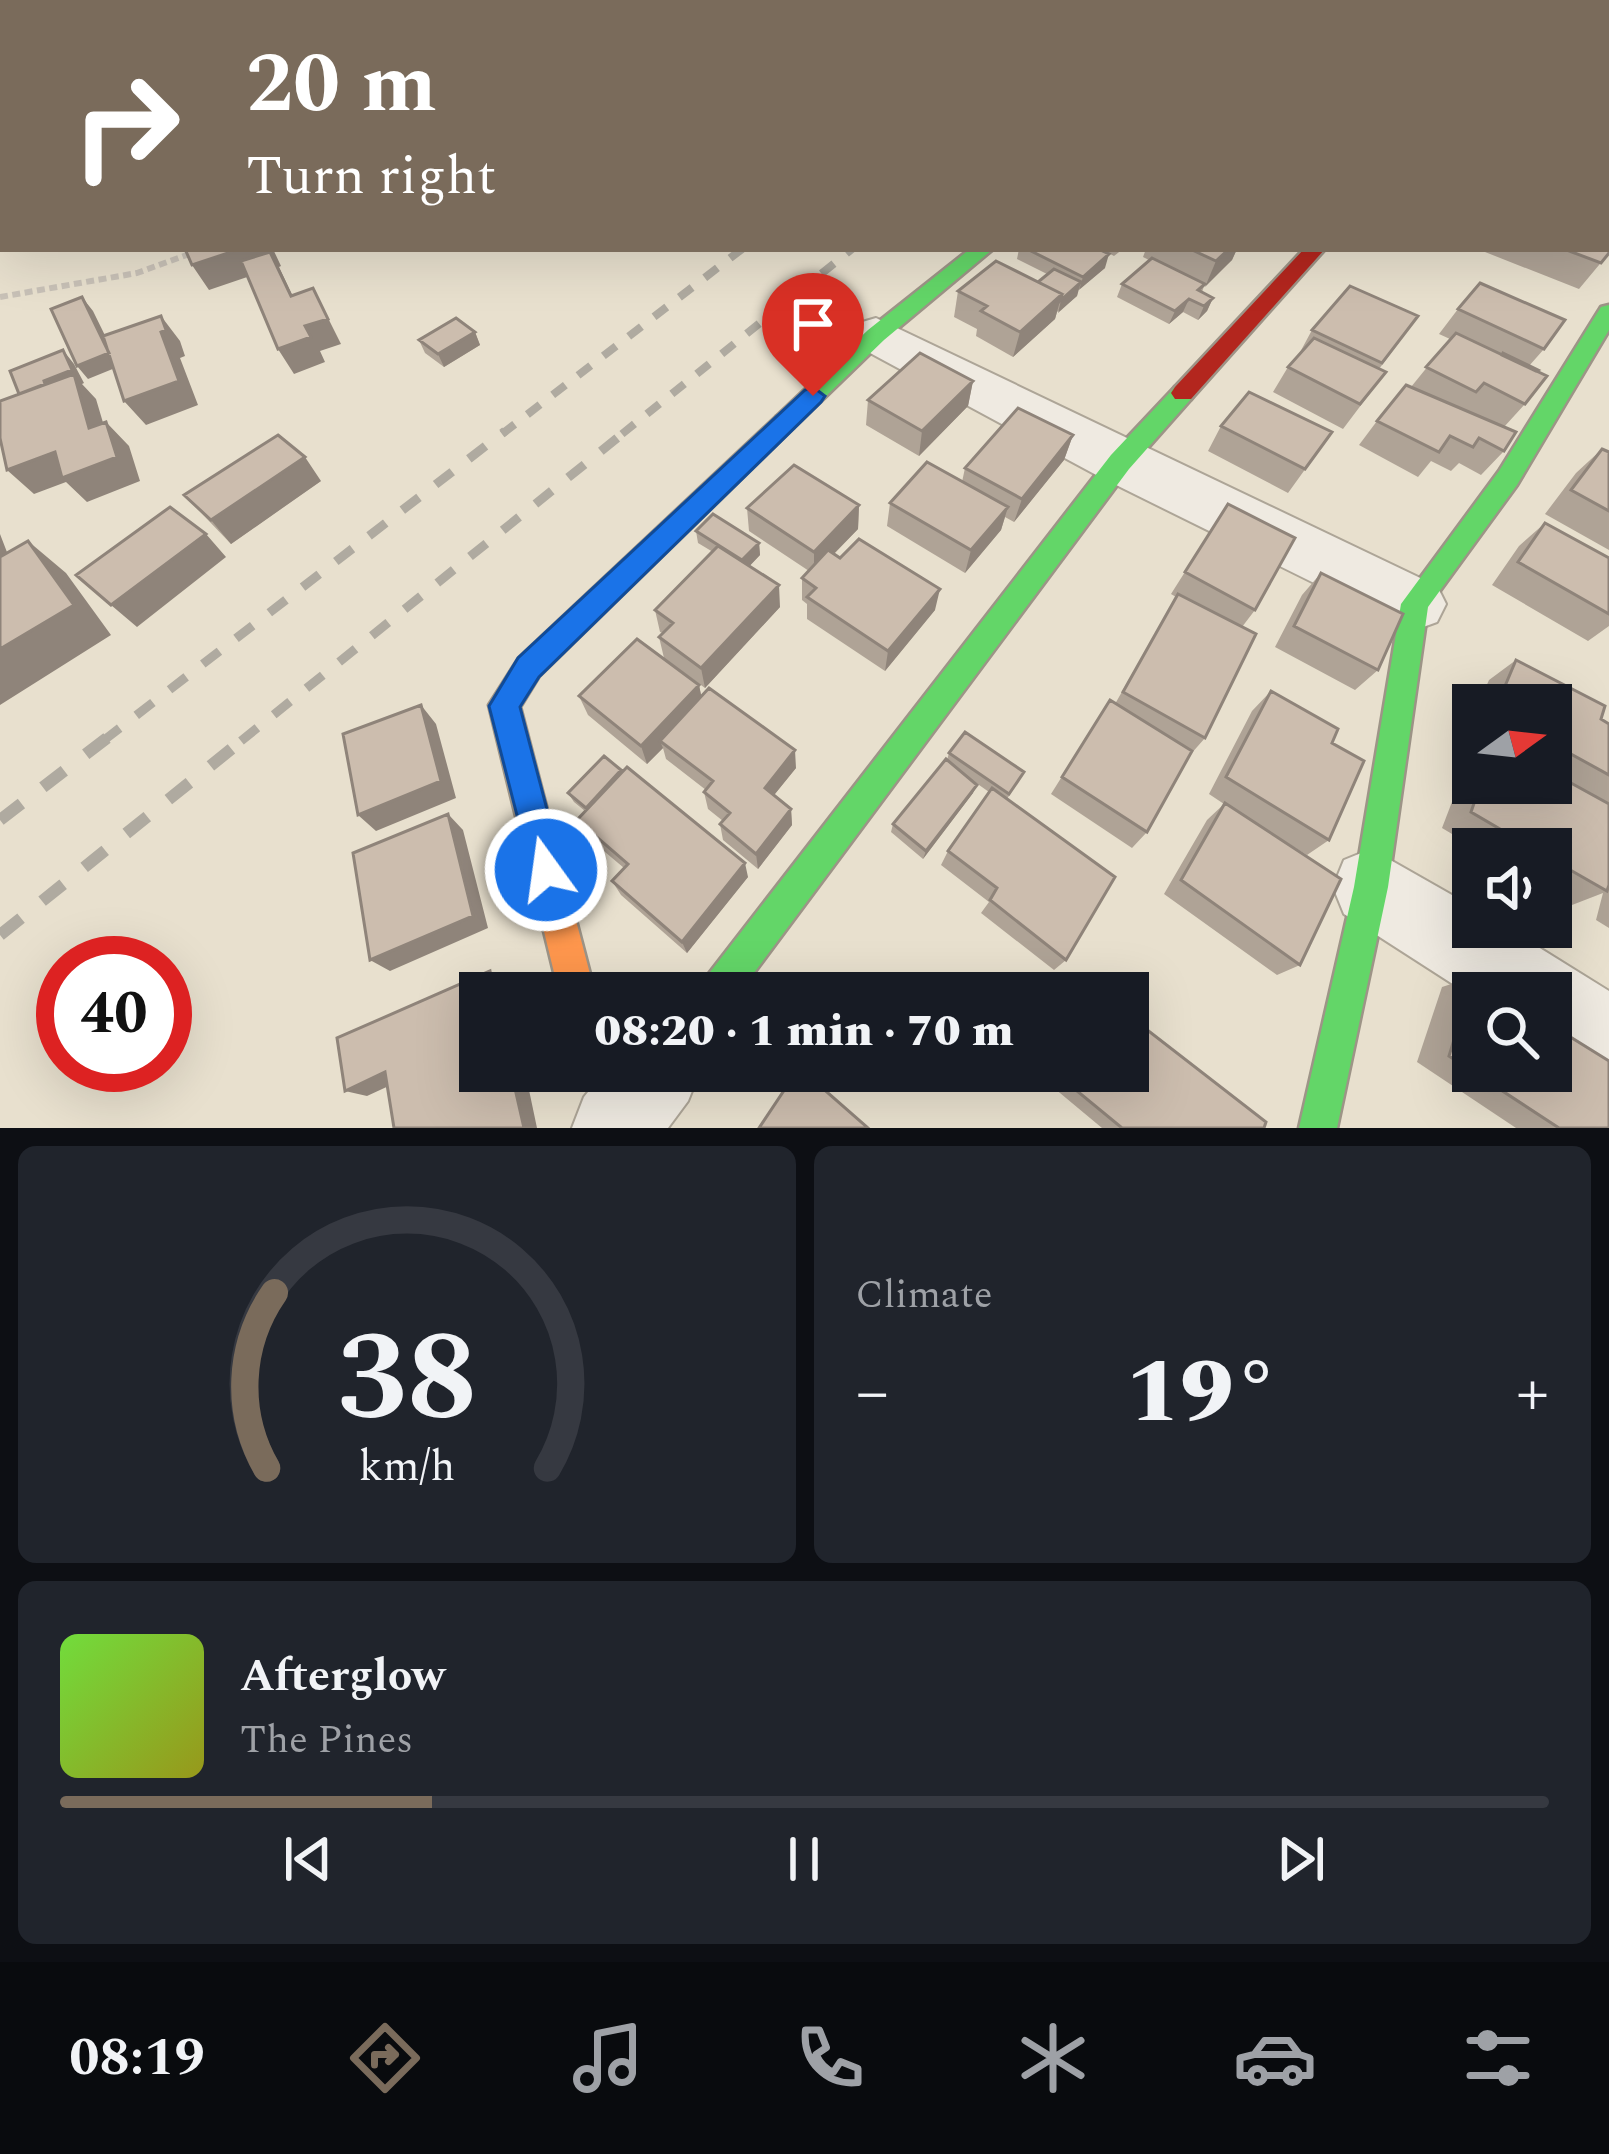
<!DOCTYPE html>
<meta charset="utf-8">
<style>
body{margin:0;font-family:Spectral,serif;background:#20242c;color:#f1f3f6;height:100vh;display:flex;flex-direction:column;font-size:45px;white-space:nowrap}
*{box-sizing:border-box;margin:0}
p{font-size:39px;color:#9ea1a6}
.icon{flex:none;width:66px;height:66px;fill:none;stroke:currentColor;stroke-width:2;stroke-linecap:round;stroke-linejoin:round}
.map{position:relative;height:1128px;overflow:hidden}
.panel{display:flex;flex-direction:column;gap:18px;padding:18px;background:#0d0f14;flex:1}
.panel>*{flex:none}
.guide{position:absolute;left:0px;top:0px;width:1611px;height:252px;box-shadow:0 12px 48px #0002;background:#7a6b5b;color:#fff;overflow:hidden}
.needle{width:78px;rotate:75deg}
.fabs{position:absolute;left:1452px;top:684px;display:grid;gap:24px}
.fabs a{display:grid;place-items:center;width:120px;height:120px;border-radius:0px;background:#171b24;box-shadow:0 12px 48px #0002;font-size:60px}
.speed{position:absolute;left:36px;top:936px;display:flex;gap:24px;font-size:60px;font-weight:700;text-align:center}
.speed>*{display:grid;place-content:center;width:156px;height:156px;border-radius:50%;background:#171b24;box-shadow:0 12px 48px #0002;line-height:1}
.speed .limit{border:18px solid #d22;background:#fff;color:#111}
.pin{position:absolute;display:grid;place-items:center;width:102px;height:102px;color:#fff;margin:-123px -51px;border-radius:50% 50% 50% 0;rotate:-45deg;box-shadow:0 0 12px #0007}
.pin .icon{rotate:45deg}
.me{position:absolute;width:132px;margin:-66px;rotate:346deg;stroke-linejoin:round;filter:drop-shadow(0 0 9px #0008)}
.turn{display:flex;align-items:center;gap:42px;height:252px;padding:0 48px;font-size:54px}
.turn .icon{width:156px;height:156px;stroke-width:2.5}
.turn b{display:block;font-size:84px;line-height:102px}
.big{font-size:90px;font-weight:800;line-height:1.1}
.panel .widget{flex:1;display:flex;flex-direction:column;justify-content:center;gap:18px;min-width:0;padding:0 42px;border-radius:18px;background:#20242c}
.panel .dial{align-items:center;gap:0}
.dial svg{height:312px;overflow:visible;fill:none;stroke:#363941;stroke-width:7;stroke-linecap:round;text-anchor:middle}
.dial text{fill:#f1f3f6;stroke:none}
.song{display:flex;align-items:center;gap:36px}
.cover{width:144px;height:144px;border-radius:18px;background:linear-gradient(135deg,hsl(100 70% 55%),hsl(60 70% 35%))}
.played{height:12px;border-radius:6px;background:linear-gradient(90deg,#7a6b5b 25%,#363941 25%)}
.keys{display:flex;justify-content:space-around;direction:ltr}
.heat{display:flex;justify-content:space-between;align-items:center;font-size:66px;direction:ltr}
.panel .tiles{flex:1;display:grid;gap:18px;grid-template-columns:1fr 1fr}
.widget:last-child{grid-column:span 2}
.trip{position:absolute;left:459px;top:972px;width:690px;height:120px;border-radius:0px;background:#171b24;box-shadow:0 12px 48px #0002;font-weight:800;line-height:120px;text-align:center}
.dock{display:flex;height:192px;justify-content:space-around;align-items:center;background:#090b0e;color:#9ea1a6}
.dock .icon{width:84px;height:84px}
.dock .selected{color:#7a6b5b}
.dock b{font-size:54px;color:#f1f3f6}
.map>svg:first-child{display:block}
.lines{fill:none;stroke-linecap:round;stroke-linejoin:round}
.street-casing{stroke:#ada597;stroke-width:4}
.fast-casing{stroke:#9d9487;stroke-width:5}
.slow-casing{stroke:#9d9487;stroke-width:5}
.jam-casing{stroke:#9d9487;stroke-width:5}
.path{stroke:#c8c1b7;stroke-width:6;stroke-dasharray:8 4.5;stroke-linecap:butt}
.street{fill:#efeae1;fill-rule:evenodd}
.fast{fill:#63d668;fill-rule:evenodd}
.slow{fill:#ff974d;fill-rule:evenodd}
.jam{fill:#b3261e;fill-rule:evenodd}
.rail-far3{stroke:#afaaa0;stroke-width:6;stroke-dasharray:14 14;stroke-linecap:butt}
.rail-far2{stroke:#afaaa0;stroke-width:8;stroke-dasharray:16 16;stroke-linecap:butt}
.rail-far1{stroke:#afaaa0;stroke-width:9;stroke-dasharray:21 21;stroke-linecap:butt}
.rail{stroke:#afaaa0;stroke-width:12;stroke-dasharray:27 27;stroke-linecap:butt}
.wall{fill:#afa396}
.shaded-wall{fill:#8f847a}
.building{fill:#ccbdae;stroke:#8f847a;stroke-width:3}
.route{fill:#1a73e8;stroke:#114b97;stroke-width:3}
</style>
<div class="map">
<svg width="1609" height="1128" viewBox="0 0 1609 1128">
<rect width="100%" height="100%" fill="#e8e0ce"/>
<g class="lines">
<defs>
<path id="street" d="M 1329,0 L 1363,0 L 1328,3 Z
M 1528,0 L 1577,0 L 1579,3 L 1530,3 Z
M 1609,1 L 1609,21 L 1608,21 L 1608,3 L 1599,3 Z
M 1608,46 L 1609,46 L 1609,68 L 1608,68 Z
M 876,318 L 1437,586 L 1446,604 L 1437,622 L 1415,630 L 1393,622 L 1100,477 L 859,347 L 851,335 L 859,323 Z
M 1371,849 L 1473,907 L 1473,927 L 1506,927 L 1609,991 L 1609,1079 L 1551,1048 L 1551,993 L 1473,993 L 1473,997 L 1344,914 L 1333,887 L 1344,860 Z
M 605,1071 L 700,1071 L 688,1101 L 668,1128 L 572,1128 L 584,1097 Z"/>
<path id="fast" d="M 1368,0 L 1401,0 L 1404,3 L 1371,3 Z
M 970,249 L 993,249 L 884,340 L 793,428 L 777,428 L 773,422 L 777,416 L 868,330 Z
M 1609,305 L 1609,330 L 1517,485 L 1428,607 L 1388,887 L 1337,1128 L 1299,1128 L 1354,887 L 1401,604 L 1499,471 L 1601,307 Z
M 1183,385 L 1191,387 L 1195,393 L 1191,399 L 1129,469 L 739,993 L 699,993 L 704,980 L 1111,455 L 1175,387 Z"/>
<path id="slow" d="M 785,413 L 793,416 L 797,422 L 793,428 L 539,676 L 520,707 L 595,993 L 559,993 L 489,705 L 519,658 L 777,416 Z"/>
<path id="jam" d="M 1608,30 L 1609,30 L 1609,40 L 1608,40 Z
M 1304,249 L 1325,249 L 1191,399 L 1175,399 L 1171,393 L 1175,387 Z"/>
</defs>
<use href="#street" class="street-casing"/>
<use href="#fast" class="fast-casing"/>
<use href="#slow" class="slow-casing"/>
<use href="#jam" class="jam-casing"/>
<path class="path" d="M 0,297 L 137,273 L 203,249"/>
<use href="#street" class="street"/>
<use href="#fast" class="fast"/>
<use href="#slow" class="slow"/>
<use href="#jam" class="jam"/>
<path class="rail-far3" d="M 1017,3 L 1021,0
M 1161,3 L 1165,0"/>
<path class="rail-far2" d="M 502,434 L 742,249
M 622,434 L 852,249"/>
<path class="rail-far1" d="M 103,741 L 505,431
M 241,741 L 626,431"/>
<path class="rail" d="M 0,820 L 107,738
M 0,935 L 245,738"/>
</g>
<path class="wall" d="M 1019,249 L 1098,249 L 1105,268 L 1078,290 L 1077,296 L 1057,312 L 1055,319 L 1013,357 L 976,336 L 977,329 L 954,317 L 958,291 L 1038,282 L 1047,274 L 1017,259 Z
M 1101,249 L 1123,249 L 1114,256 Z
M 1146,249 L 1237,249 L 1232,260 L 1204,286 L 1202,292 L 1213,298 L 1207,311 L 1198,320 L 1183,312 L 1169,324 L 1117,297 L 1122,284 L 1149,260 L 1143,257 Z
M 1487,249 L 1608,249 L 1609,253 L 1579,289 L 1485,252 Z
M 1458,309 L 1544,349 L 1529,366 L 1525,404 L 1504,427 L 1504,451 L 1481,475 L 1459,463 L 1451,471 L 1431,461 L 1418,477 L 1359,445 L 1377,421 L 1411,387 L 1450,339 L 1439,334 Z
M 1312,330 L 1400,341 L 1379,369 L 1386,372 L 1343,429 L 1273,392 L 1288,367 L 1298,356 Z
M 475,332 L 480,345 L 444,367 L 425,353 L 419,340 Z
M 973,381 L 968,406 L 919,456 L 866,425 L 868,400 Z
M 1221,426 L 1332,432 L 1288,493 L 1208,451 Z
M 1073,435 L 1064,460 L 1014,522 L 1005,517 L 1001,530 L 965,573 L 887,526 L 890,503 L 962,482 L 965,468 Z
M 1602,449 L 1609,452 L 1609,550 L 1545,514 L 1576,473 Z
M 321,481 L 231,544 L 184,495 Z
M 1228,504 L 1255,610 L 1242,627 L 1205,738 L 1190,755 L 1147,832 L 1132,848 L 1051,794 L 1110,700 L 1115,704 L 1176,597 L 1171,594 Z
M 859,505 L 858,529 L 834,554 L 935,610 L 885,671 L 807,619 L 807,604 L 802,600 L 802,578 L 809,571 L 749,531 L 747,508 Z
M 1545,523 L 1609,558 L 1609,626 L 1588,641 L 1492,585 L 1519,546 Z
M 696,531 L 759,543 L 760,555 L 749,566 L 780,607 L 705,688 L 664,658 L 659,637 L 663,633 L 660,632 L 655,610 L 713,552 L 698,543 Z
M 1321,573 L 1378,670 L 1355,690 L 1275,647 L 1302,595 Z
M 1516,660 L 1609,724 L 1609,928 L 1596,920 L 1603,893 L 1572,905 L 1551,892 L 1551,849 L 1477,849 L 1442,828 L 1468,760 L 1473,757 L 1473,783 L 1551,783 L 1551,705 L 1478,705 L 1489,680 Z
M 699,685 L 701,696 L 796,768 L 774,795 L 791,809 L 792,825 L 758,869 L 723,840 L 720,824 L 723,821 L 708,809 L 704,792 L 706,790 L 666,759 L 663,748 L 647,764 L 588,715 L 579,696 Z
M 1271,691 L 1332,743 L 1329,840 L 1307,855 L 1242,815 L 1300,965 L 1277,975 L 1164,894 L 1207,820 L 1224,804 L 1209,794 L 1252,711 Z
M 1473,717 L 1473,734 L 1467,731 Z
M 949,753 L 1024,772 L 1007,799 L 1066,960 L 1054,970 L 981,913 L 989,902 L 941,865 L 948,851 L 989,792 L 972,780 L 973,793 L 923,859 L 891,832 L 893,824 L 947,760 Z
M 622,772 L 748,877 L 687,953 L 621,895 L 612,881 L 624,868 L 586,836 L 577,820 L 585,811 L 574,802 L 568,793 Z
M 1473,977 L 1609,1128 L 1516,1128 L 1417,1062 L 1442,987 Z
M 1054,1071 L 1128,1071 L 1264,1128 L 1102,1128 L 1048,1083 Z"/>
<path class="shaded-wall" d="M 240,249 L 273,249 L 281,266 L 279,267 L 305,322 L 277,267 L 209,290 L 192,265 Z
M 1229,249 L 1237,249 L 1232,260 L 1205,287 L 1216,261 Z
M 1109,254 L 1105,268 L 1079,290 L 1083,277 Z
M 1081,282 L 1077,296 L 1058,313 L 1061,300 Z
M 313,288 L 341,344 L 320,351 L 325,362 L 294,374 L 278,349 L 305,326 Z
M 1062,294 L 1055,319 L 1013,357 L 1020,332 Z
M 82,297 L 93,311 L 120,366 L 88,379 L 77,366 Z
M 1213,298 L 1207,311 L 1198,320 L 1204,306 Z
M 1189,299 L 1183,312 L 1169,324 L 1175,311 Z
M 161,316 L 180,341 L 185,356 L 180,358 L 198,405 L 146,425 L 124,401 L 161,332 Z
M 475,332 L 480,345 L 444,367 L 438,354 Z
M 63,350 L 74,364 L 84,383 L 82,384 L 96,399 L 112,453 L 49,391 L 44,381 Z
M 973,381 L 968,406 L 919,456 L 922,431 Z
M 106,422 L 129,446 L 140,481 L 87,502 L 66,482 L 34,494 L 7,470 Z
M 1073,435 L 1064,460 L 1014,522 L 1022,499 Z
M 305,457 L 321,481 L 231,544 L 211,520 Z
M 859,505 L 858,529 L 814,574 L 814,552 Z
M 1008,507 L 1001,530 L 965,573 L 971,550 Z
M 0,534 L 20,586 L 0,595 Z
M 206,534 L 226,557 L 137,627 L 111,605 Z
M 28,541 L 66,573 L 111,635 L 0,705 L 0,649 Z
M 759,543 L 760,555 L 744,572 L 742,560 Z
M 779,585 L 780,607 L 705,688 L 701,668 Z
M 940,589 L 935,610 L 885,671 L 888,651 Z
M 699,685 L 703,704 L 660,741 L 663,748 L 647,764 L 641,746 Z
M 421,705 L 436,724 L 456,798 L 376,831 L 358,815 Z
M 795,750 L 796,768 L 766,805 L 765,788 Z
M 977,785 L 973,793 L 923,859 L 926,851 Z
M 791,809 L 792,825 L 758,869 L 756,854 Z
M 448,814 L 463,830 L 488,928 L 390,971 L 370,960 Z
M 745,863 L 748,877 L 687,953 L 682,942 Z
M 490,971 L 504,982 L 507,993 L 494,993 Z
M 511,1071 L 525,1071 L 537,1128 L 524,1128 Z
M 385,1072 L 406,1078 L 367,1096 L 345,1091 Z"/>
<path class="building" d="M 667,0 L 681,0 L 685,3 L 657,3 Z
M 1210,0 L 1278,0 L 1271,3 L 1204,3 Z
M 1608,228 L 1609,253 L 1601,263 L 1564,249 L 1608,249 Z
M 185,249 L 240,249 L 192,265 Z
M 1027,249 L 1098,249 L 1109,254 L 1083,277 Z
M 1190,249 L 1229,249 L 1216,261 Z
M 270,252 L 291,296 L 313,288 L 328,319 L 305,326 L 311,337 L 278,349 L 241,261 Z
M 1152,258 L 1205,284 L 1198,290 L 1213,298 L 1204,306 L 1189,299 L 1175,311 L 1122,284 Z
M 996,261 L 1062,294 L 1020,332 L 981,311 L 987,306 L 958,291 Z
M 1054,269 L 1081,282 L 1061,300 L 1062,294 L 1038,282 Z
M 1480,283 L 1565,320 L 1544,349 L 1458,309 Z
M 1350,286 L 1418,316 L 1382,363 L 1312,330 Z
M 82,297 L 109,353 L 77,366 L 51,309 Z
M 161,316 L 166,330 L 161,332 L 179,381 L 124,401 L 103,336 Z
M 456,318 L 475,332 L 438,354 L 419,340 Z
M 1456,333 L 1547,376 L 1525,404 L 1484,383 L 1476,392 L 1426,367 Z
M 1314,338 L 1386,372 L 1360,404 L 1288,367 Z
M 63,350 L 72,370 L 44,381 L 45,384 L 19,394 L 10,371 Z
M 920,353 L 973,381 L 922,431 L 868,400 Z
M 1503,353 L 1538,370 L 1536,371 L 1502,355 Z
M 74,374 L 89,428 L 106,422 L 117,457 L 62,478 L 55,452 L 7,470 L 0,438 L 0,401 Z
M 1406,385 L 1516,432 L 1504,451 L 1479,438 L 1473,447 L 1450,436 L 1439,452 L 1377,421 Z
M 1249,392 L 1332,432 L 1305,469 L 1221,426 Z
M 1018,408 L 1073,435 L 1022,499 L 965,468 Z
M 278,435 L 305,457 L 211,520 L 184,495 Z
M 1602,449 L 1609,452 L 1609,511 L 1571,490 Z
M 927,462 L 1008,507 L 971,550 L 890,503 Z
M 794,465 L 859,505 L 814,552 L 747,508 Z
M 1228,504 L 1295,538 L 1255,610 L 1185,572 Z
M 170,507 L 206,534 L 111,605 L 76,575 Z
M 713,514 L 759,543 L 742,560 L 696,531 Z
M 1545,523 L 1609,558 L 1609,614 L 1518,562 Z
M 859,539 L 940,589 L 888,651 L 807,597 L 816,588 L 802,578 L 828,550 L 840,558 Z
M 28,541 L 74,605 L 0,649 L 0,557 Z
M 718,546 L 779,585 L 701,668 L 659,637 L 673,623 L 655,610 Z
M 1321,573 L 1403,614 L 1378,670 L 1294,626 Z
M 1178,594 L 1256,634 L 1205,738 L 1123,692 Z
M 637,639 L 699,685 L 641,746 L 579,696 Z
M 1516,660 L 1605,706 L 1601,719 L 1609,724 L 1609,775 L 1551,743 L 1551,705 L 1497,705 Z
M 709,688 L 795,750 L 765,788 L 791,809 L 756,854 L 720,824 L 730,813 L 704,792 L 713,781 L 660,741 Z
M 1271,691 L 1338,729 L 1332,743 L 1364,761 L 1329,840 L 1226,777 Z
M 1110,700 L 1192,751 L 1147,832 L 1062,777 Z
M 421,705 L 441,781 L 358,815 L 343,734 Z
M 965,732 L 1024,772 L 1009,794 L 949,753 Z
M 604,756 L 621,770 L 586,808 L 568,793 Z
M 946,759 L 977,785 L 926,851 L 893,824 Z
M 627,767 L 745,863 L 682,942 L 612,881 L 628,864 L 577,820 Z
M 1551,772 L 1609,804 L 1609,885 L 1607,891 L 1551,859 L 1551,849 L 1534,849 L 1471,812 L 1481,783 L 1551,783 Z
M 992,788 L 1115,877 L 1066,960 L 990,900 L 997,888 L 948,851 Z
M 1225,803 L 1341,879 L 1300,965 L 1181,880 Z
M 448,814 L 473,916 L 370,960 L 353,853 Z
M 490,971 L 494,993 L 480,993 L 480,1071 L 511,1071 L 524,1128 L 394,1128 L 385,1072 L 345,1091 L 337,1038 Z
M 1473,977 L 1499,993 L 1473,993 L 1473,1071 L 1551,1071 L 1551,1025 L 1609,1061 L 1609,1128 L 1559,1128 L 1449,1056 Z
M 1128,1015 L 1266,1122 L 1264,1128 L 1122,1128 L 1060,1077 L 1064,1071 L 1128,1071 Z
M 797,1071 L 803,1071 L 868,1128 L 759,1128 Z"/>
<path class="route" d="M 813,387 L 825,396 L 821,402 L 539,677 L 520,707 L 563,870 L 558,882 L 546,887 L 534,882 L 489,706 L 518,658 L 805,390 Z"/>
</svg>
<div class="fabs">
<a><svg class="needle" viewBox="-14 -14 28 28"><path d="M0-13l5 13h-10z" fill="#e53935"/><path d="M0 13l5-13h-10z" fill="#9ea1a6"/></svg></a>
<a><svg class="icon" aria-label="sound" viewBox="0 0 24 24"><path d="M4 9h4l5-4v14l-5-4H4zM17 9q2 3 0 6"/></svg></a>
<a><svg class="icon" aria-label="search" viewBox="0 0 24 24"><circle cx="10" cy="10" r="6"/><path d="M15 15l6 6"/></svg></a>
</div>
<div class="speed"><div class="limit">40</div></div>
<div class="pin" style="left:813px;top:396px;background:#d93025"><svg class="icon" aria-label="arrive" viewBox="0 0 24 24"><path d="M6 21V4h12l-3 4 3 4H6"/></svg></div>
<svg class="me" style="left:546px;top:870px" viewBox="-20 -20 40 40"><circle r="17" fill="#1a73e8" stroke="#fff" stroke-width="3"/><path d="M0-11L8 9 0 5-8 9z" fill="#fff"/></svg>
<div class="trip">08:20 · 1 min · 70 m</div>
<div class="guide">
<div class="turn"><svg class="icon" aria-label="right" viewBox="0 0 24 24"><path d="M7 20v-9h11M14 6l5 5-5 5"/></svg><div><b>20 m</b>Turn right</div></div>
</div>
</div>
<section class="panel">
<div class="tiles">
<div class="widget dial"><svg viewBox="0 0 100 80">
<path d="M14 69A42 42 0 1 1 86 69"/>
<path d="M14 69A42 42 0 0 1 16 24" stroke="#7a6b5b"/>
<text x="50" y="56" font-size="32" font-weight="700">38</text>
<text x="50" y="72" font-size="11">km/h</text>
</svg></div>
<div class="widget"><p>Climate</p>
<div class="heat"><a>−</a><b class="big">19°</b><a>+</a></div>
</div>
<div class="widget">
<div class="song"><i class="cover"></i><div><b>Afterglow</b><p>The Pines</p></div></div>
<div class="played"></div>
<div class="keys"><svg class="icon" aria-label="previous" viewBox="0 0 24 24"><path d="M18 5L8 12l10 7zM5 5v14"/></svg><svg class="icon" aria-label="pause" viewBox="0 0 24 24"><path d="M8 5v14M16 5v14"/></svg><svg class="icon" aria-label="next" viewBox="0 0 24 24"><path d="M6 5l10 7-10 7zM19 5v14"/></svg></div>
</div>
</div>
</section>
<nav class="dock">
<b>08:19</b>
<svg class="icon selected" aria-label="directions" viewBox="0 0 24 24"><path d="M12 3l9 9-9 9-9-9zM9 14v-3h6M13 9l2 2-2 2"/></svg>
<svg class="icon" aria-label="music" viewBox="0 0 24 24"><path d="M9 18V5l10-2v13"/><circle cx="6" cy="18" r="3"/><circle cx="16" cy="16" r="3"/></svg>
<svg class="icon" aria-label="phone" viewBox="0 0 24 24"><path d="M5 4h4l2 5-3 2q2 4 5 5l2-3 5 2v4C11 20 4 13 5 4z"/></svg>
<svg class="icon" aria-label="climate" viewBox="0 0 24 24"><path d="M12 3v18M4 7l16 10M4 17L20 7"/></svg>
<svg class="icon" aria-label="car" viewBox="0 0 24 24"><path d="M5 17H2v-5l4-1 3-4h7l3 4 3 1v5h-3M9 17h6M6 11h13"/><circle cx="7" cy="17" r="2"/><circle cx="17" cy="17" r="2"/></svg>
<svg class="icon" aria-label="filters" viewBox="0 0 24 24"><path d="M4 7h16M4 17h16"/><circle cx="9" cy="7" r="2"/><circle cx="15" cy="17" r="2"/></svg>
</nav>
